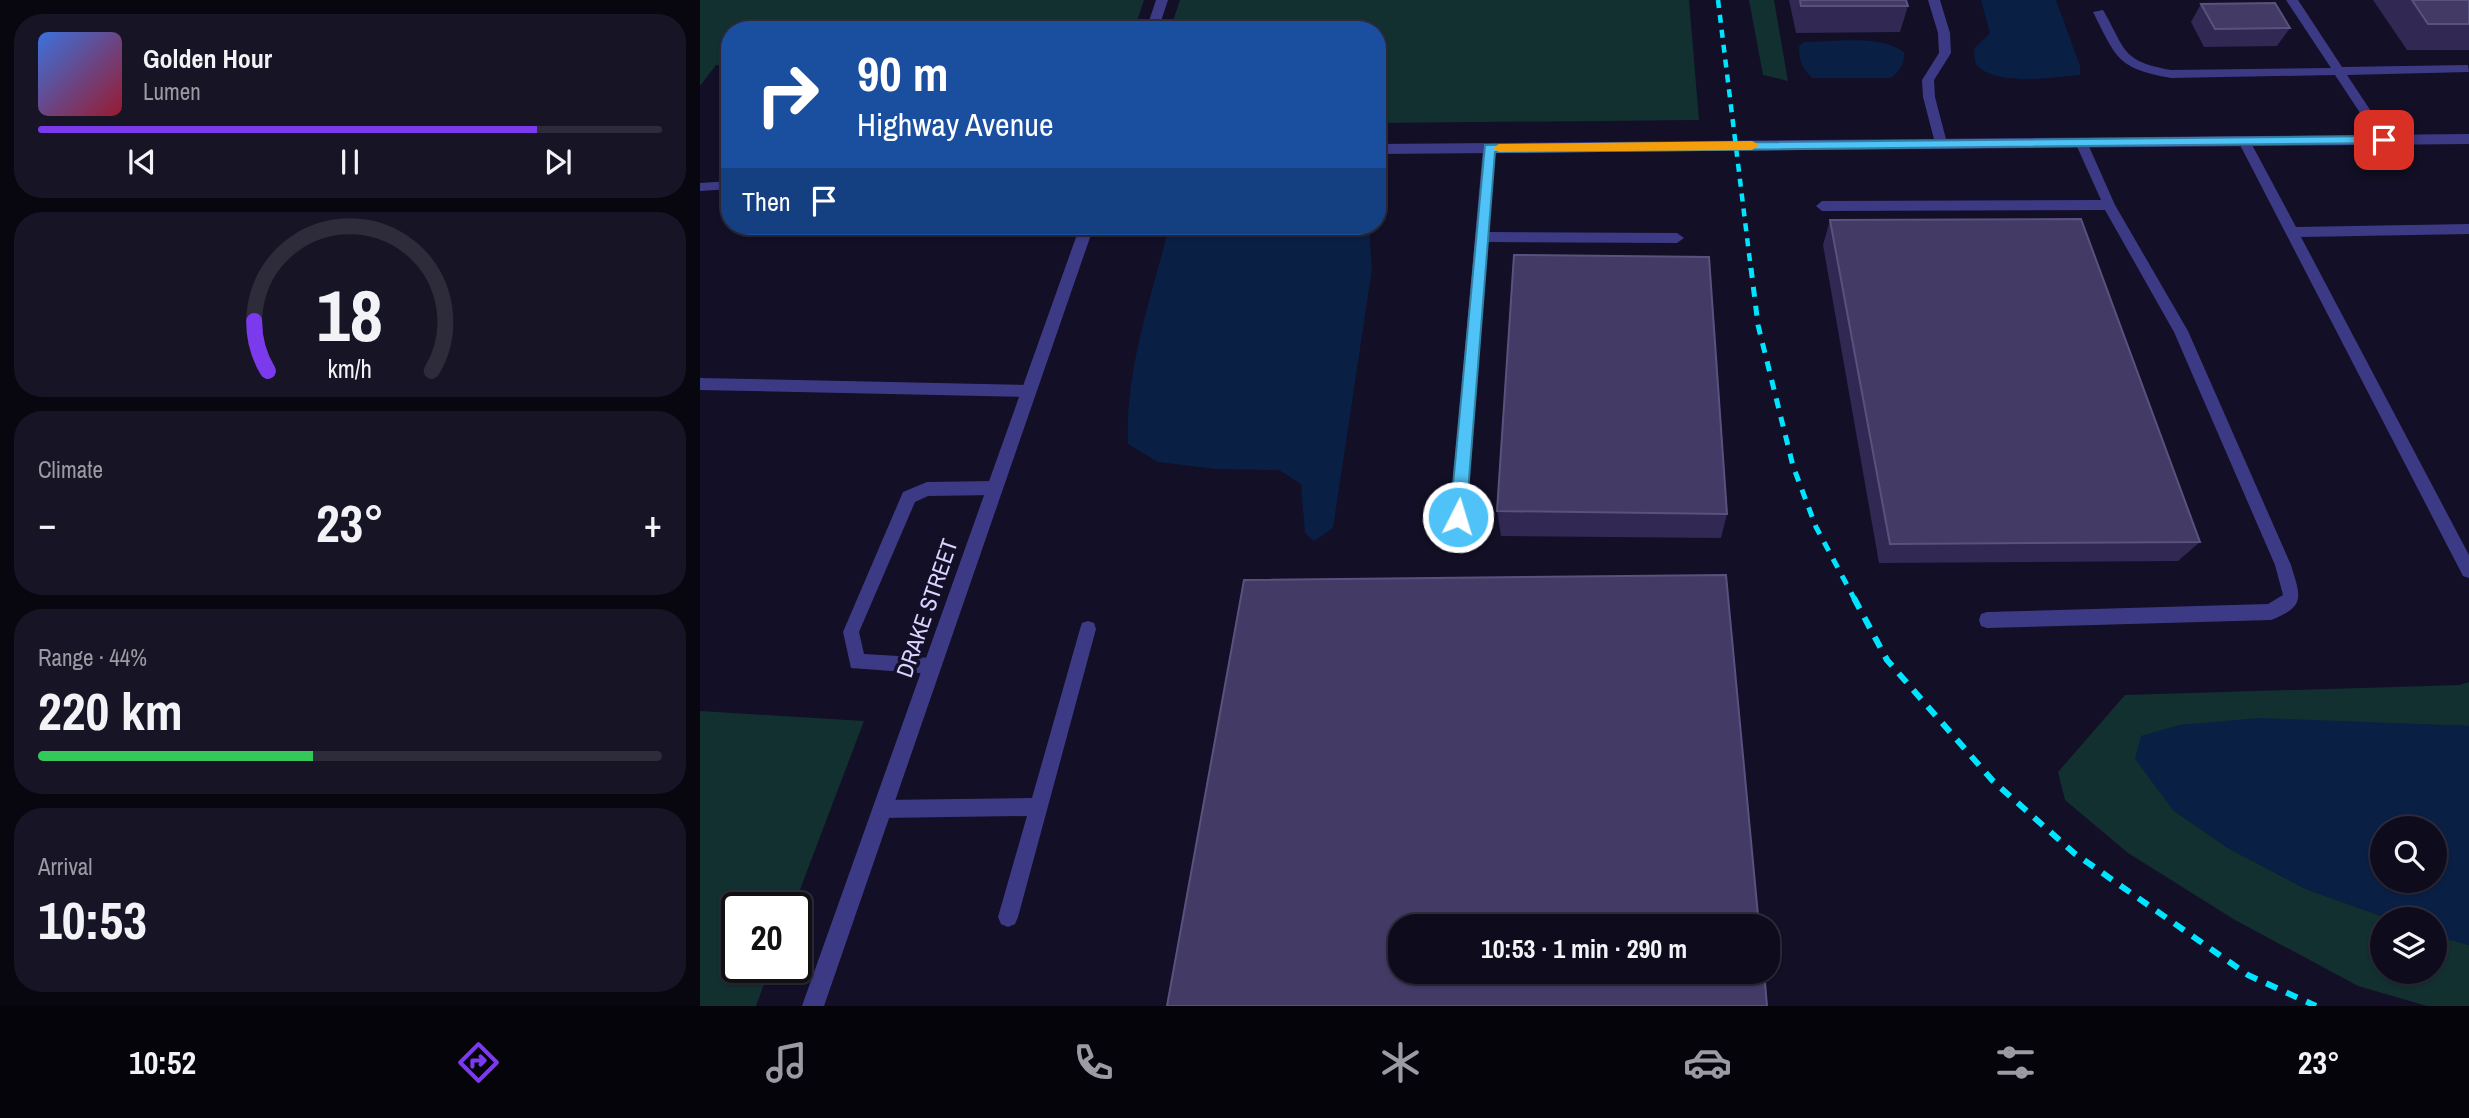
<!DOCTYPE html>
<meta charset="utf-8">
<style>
body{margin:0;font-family:"Archivo Narrow",sans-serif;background:#171425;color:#f1f3f6;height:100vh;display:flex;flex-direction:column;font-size:26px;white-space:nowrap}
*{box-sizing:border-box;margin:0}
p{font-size:23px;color:#9b9ba3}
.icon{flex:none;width:38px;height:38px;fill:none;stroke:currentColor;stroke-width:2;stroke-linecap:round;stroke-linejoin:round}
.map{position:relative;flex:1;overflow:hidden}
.panel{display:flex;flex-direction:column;gap:14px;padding:14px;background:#08060f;width:700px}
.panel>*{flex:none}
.top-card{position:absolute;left:21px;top:21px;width:665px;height:214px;border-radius:28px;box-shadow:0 2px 5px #0004,0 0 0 2px #2e2b3b;background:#1a4fa0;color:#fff;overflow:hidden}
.controls{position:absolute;left:1670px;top:816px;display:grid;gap:14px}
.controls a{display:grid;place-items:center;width:77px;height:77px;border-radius:50%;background:#0e0b1c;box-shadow:0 2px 5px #0004,0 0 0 2px #2e2b3b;font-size:35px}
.speed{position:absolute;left:21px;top:892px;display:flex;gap:14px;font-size:35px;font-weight:700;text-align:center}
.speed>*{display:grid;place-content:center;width:91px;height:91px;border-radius:50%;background:#0e0b1c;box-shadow:0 2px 5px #0004,0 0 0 2px #2e2b3b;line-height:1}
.speed .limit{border:4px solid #111;border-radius:10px;background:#fff;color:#111}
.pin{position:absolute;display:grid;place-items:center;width:60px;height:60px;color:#fff;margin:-30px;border-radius:14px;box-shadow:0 4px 10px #0006}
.me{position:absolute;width:77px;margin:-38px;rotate:5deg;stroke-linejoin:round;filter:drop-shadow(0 0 5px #0008)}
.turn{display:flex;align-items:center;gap:24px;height:147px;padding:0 21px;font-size:32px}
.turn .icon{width:91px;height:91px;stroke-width:2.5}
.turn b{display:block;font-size:49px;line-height:60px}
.then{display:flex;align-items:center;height:66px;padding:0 21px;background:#0003;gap:14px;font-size:26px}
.big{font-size:52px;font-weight:700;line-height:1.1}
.panel .card{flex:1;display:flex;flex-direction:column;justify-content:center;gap:10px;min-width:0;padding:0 24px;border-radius:28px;background:#171425}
.panel .dial{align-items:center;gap:0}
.dial svg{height:182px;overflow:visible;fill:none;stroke:#2e2b3b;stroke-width:7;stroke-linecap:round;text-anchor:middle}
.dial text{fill:#f1f3f6;stroke:none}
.song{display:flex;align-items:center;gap:21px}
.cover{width:84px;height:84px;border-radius:10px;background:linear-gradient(135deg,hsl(220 70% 55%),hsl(350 70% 35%))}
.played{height:7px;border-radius:4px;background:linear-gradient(90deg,#7c3aed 80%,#2e2b3b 80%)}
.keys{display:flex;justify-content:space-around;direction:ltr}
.heat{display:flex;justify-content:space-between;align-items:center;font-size:38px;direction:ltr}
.charge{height:10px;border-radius:5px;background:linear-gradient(90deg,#34c759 44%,#2e2b3b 0)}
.trip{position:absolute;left:688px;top:914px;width:392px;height:70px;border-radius:28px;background:#0e0b1c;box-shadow:0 2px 5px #0004,0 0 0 2px #2e2b3b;font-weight:700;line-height:70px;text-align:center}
.dock{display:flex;height:112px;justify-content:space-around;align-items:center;background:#06040b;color:#9b9ba3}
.dock .icon{width:49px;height:49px}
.dock .selected{color:#7c3aed}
.dock b{font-size:32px;color:#f1f3f6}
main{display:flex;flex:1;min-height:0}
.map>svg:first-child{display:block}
.green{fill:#12302f}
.water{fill:#0a1f44;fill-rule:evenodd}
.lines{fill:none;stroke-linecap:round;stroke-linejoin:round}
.lane{fill:#3d3a85;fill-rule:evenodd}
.street{fill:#3d3a85;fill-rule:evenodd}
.rail-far2{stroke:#00e5ff;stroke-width:4.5;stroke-dasharray:8 7;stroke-linecap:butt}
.rail-far1{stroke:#00e5ff;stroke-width:5;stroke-dasharray:10 9;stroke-linecap:butt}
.rail{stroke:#00e5ff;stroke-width:6;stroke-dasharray:12 10;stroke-linecap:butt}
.wall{fill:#312854}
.building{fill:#433a66;stroke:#5a527e;stroke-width:2}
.route{fill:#4fc3f7;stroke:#337fa1;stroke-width:2}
.slow{fill:#f59e0b}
.labels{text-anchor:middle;stroke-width:7;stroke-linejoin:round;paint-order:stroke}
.street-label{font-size:23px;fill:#d9d4ff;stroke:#130f26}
</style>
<main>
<section class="panel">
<div class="card">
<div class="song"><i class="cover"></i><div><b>Golden Hour</b><p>Lumen</p></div></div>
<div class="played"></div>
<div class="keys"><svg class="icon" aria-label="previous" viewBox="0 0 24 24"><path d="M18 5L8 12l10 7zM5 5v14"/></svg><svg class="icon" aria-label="pause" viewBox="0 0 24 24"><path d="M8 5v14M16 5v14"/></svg><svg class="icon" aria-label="next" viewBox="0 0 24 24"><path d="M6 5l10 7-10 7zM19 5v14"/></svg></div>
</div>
<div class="card dial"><svg viewBox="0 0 100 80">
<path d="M14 69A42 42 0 1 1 86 69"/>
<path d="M14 69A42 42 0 0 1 8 47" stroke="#7c3aed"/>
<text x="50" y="56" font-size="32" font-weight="700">18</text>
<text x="50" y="72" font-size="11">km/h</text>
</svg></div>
<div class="card"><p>Climate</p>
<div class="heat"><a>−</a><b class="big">23°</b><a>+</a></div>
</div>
<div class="card"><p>Range · 44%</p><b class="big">220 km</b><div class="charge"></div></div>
<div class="card"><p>Arrival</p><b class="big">10:53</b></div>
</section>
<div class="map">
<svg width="1769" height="1006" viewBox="0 0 1769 1006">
<rect width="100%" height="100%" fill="#130f26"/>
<path class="green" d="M 0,0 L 444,0 L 434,30 L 30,30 L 30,65 L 16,65 L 0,86 Z
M 480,0 L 989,0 L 999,120 L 677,123 L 677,30 L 470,30 Z
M 1049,0 L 1074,0 L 1088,81 L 1063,75 Z
M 1769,682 L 1769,726 L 1678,723 L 1473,810 L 1528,848 L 1606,889 L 1690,919 L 1682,919 L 1682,971 L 1734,971 L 1734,935 L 1769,945 L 1769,1006 L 1727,1006 L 1658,986 L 1535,920 L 1428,853 L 1365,800 L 1358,772 L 1425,695 L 1759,685 Z
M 0,711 L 164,721 L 93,908 L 37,908 L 37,968 L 70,968 L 56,1006 L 0,1006 Z"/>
<path class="water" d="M 1281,0 L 1356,0 L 1380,66 L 1380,75 C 1354,77 1296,87 1277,65 C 1274,61 1275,55 1274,49 L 1290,33 Z
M 1104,42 C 1134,42 1180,34 1204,52 C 1205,63 1200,71 1191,78 L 1112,78 C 1102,68 1099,60 1099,46 Z
M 472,226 L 669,226 L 672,269 L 633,528 L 614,541 L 605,533 L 601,484 L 579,470 L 516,469 L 458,462 L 428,444 C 425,372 450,301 468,231 Z
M 1559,718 L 1769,726 L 1769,945 L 1734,935 L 1734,919 L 1690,919 L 1606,889 L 1528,848 L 1473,810 L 1435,759 L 1441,736 L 1479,725 ZM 1682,828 L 1734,828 L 1734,880 L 1682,880 Z"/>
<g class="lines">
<path class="lane" d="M 456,0 L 468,0 L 458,30 L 446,30 Z
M 1228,0 L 1240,0 L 1250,33 L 1251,53 L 1234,80 L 1235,97 L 1247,143 L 1241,147 L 1235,143 L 1223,97 L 1222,80 L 1239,53 L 1238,33 Z
M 1586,0 L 1598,0 L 1642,67 L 1768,65 L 1769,72 L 1647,75 L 1690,140 L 1684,144 L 1680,143 L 1635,75 L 1471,78 C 1417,68 1417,59 1393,12 L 1403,10 C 1426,49 1420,61 1471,70 L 1631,68 Z
M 1544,137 L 1550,141 L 1596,227 L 1769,224 L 1769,234 L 1601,237 L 1769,555 L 1769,578 L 1763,576 L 1538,141 Z
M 1381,138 L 1387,142 L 1415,205 L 1488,331 L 1591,565 C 1600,596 1607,606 1571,620 L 1287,628 L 1281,626 L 1279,620 L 1281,614 L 1287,612 L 1568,604 L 1583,595 L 1575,565 L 1474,332 L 1405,210 L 1122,211 L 1116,206 L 1122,201 L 1401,200 L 1375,142 Z
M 789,144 L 795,148 L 789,232 L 977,233 L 984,238 L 977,243 L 788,242 L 766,517 L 764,522 L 758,524 L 752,522 L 750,517 L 783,148 Z
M 30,181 L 30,189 L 0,191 L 0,183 Z
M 0,378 L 329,385 L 336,391 L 329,397 L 0,390 Z
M 295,481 L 301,483 L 303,488 L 301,493 L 295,495 L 228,496 L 215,502 L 159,632 L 164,654 L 232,658 L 238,660 L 241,666 L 238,672 L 232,674 L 151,668 L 143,632 L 203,492 L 227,482 Z
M 388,621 L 394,623 L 396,629 L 318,917 L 315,924 L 308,927 L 301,924 L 298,917 L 327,816 L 182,818 L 175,816 L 173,809 L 175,802 L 182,800 L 332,798 L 380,629 L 382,623 Z"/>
<path class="street" d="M 1769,134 L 1769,144 L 677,154 L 677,144 Z
M 380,226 L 394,226 L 124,1006 L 102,1006 Z"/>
<path class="rail-far2" d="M 1018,0 L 1051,270"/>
<path class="rail-far1" d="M 1051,268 L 1058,325 L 1093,466 L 1116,527 L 1155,600"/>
<path class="rail" d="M 1154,598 L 1187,660 L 1293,781 L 1374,853 L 1548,975 L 1616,1006"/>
</g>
<path class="wall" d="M 1089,0 L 1206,0 L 1208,6 L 1200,32 L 1096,33 Z
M 1673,0 L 1769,0 L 1769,50 L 1707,50 Z
M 1501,4 L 1590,28 L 1577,46 L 1504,47 L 1491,22 Z
M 1130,220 L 1500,542 L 1478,561 L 1179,563 L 1123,245 Z
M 797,511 L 1027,514 L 1021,538 L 801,536 Z"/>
<path class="building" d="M 1100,0 L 1206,0 L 1208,6 L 1101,6 Z
M 1712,0 L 1769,0 L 1769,24 L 1728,24 Z
M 1575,3 L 1590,28 L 1515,29 L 1501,4 Z
M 1381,219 L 1500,542 L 1190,544 L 1130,220 Z
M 814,255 L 1009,257 L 1027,514 L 797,511 Z
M 1026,575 L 1059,926 L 700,926 L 700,971 L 1064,971 L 1067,1006 L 467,1006 L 544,580 Z"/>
<path class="route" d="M 1684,136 L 1688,137 L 1688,143 L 795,152 L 766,517 L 763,522 L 752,522 L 750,517 L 785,145 Z"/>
<path class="slow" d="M 1052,141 L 1059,145 L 1052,150 L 799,152 L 793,148 L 799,144 Z"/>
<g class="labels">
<g class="street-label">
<text transform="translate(227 608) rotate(-71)" y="8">DRAKE STREET</text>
</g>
</g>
</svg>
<div class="controls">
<a><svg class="icon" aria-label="search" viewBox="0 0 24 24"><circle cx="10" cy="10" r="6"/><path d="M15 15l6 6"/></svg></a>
<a><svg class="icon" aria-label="layers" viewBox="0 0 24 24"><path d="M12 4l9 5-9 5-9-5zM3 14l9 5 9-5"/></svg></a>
</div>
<div class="speed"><div class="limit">20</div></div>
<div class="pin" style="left:1684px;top:140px;background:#d93025"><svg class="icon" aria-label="arrive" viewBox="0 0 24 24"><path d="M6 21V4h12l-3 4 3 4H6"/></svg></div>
<svg class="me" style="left:758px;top:517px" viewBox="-20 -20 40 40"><circle r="17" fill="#4fc3f7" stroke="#fff" stroke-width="3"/><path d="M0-11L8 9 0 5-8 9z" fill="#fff"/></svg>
<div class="trip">10:53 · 1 min · 290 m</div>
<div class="top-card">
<div class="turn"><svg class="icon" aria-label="right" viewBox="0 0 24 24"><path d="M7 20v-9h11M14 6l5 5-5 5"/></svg><div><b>90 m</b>Highway Avenue</div></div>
<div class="then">Then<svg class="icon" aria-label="arrive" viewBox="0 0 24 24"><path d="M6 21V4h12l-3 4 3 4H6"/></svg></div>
</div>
</div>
</main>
<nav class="dock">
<b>10:52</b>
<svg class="icon selected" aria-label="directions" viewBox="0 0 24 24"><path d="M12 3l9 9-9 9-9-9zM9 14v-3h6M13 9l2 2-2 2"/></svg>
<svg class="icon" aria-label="music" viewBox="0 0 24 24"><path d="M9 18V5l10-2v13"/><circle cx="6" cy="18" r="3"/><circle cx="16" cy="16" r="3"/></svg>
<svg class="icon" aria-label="phone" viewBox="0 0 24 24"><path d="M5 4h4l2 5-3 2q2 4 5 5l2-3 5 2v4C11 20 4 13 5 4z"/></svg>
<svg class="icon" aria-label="climate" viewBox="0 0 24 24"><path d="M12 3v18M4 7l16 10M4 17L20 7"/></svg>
<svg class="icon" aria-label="car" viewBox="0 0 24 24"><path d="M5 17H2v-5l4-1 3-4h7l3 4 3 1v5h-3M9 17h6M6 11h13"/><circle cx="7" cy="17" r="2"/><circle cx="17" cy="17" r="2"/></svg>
<svg class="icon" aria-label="filters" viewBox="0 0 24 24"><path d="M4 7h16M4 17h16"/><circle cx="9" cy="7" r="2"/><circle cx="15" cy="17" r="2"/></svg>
<b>23°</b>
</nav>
